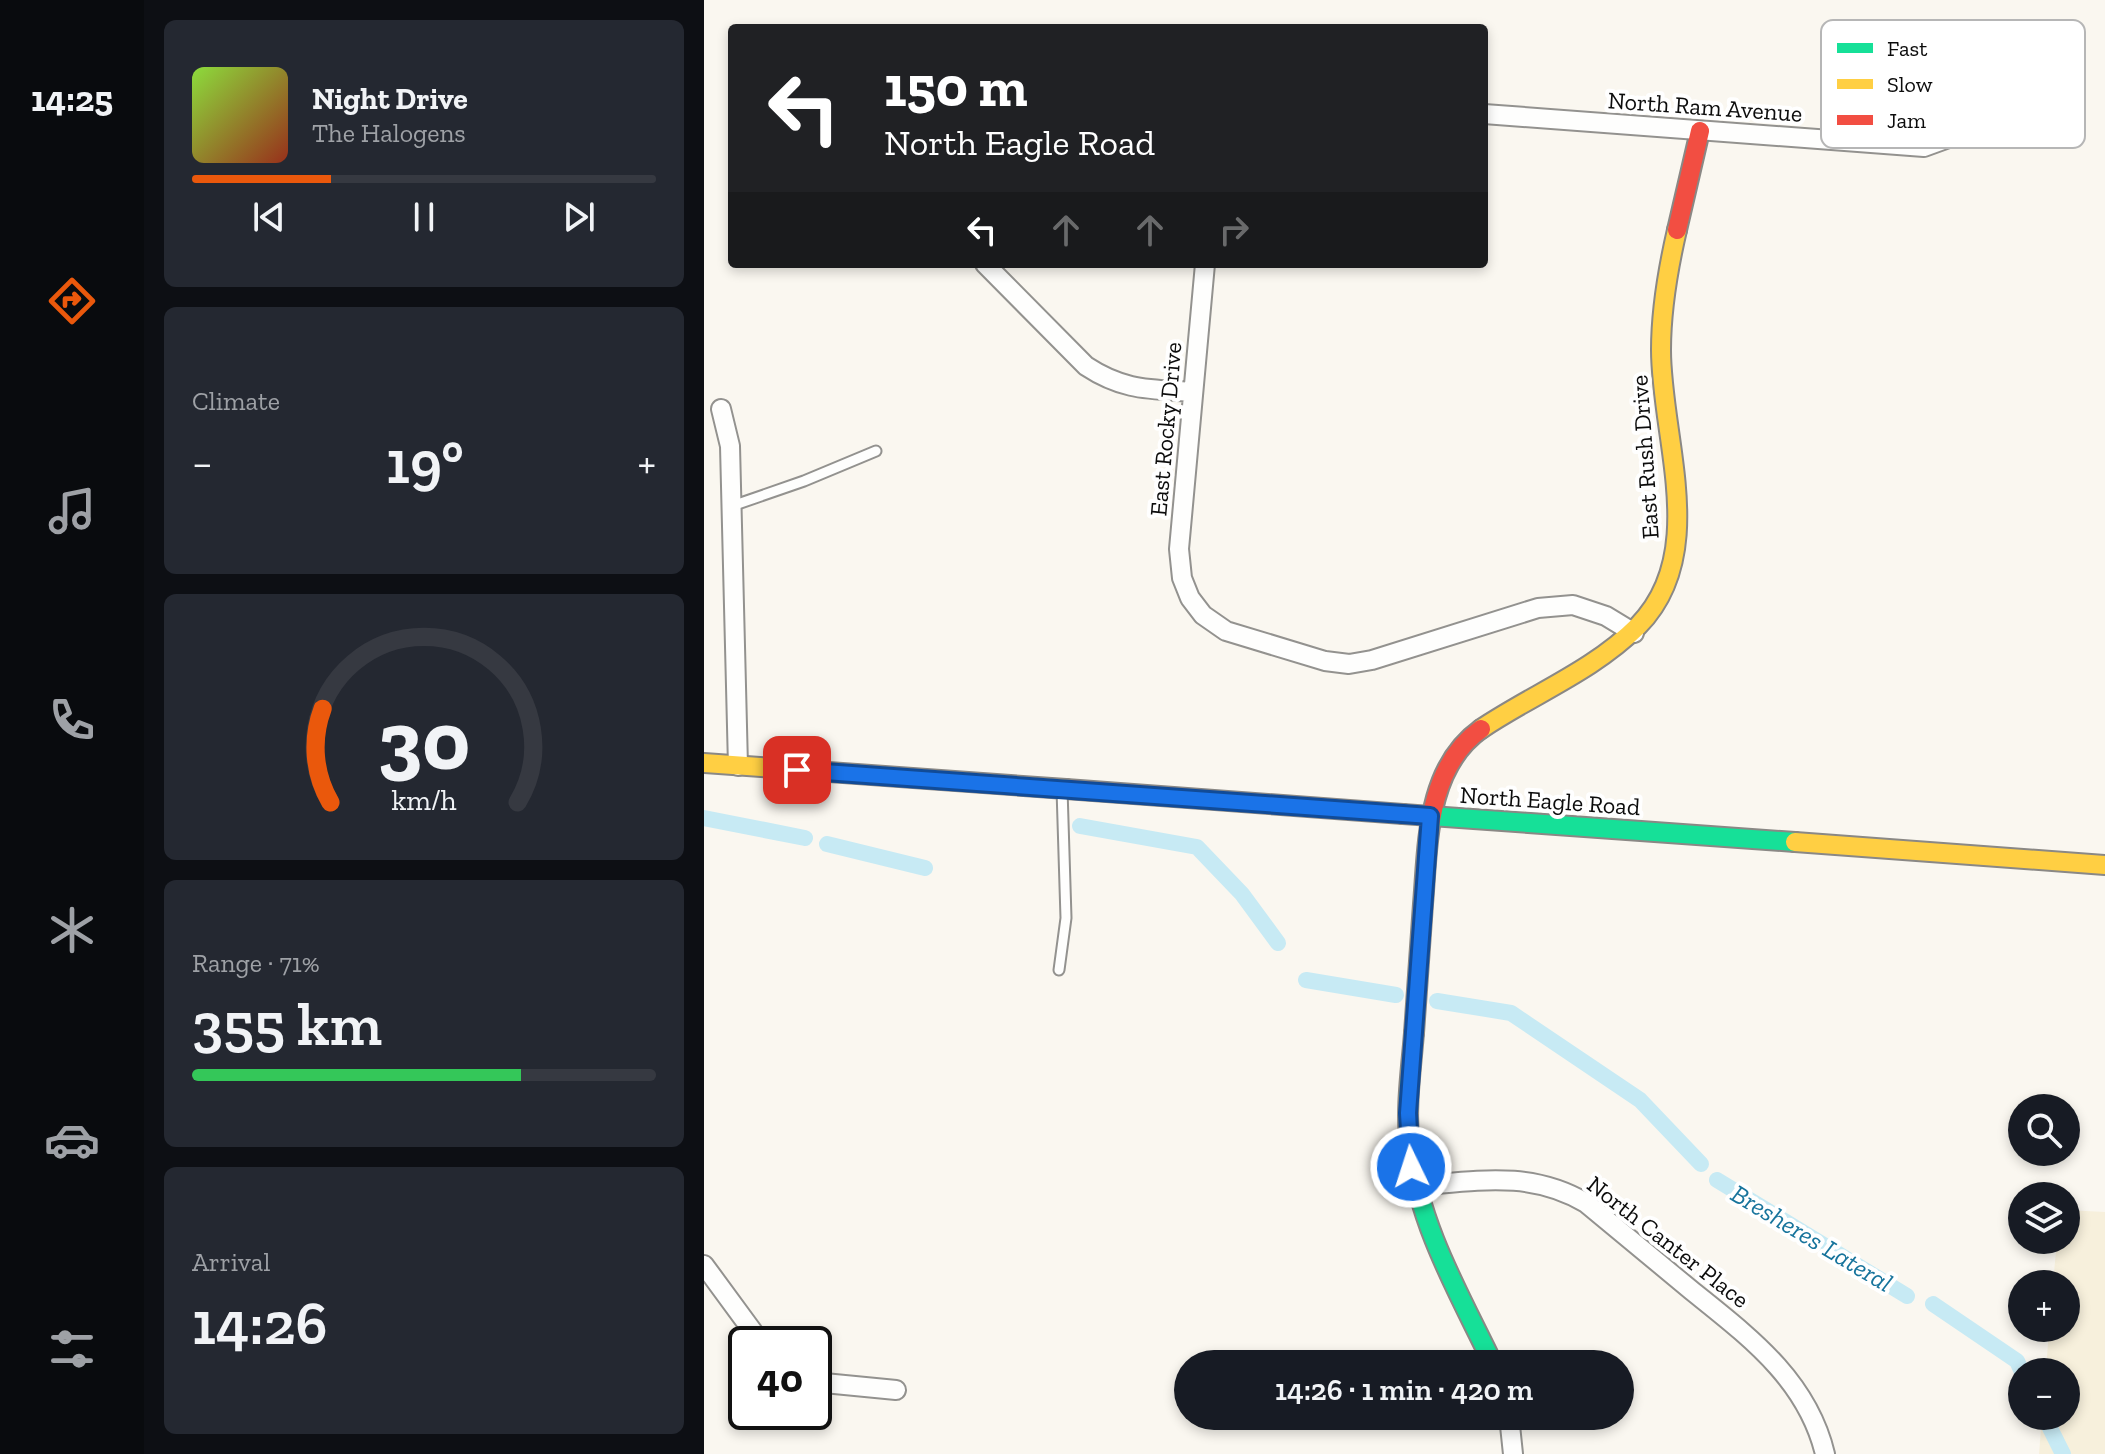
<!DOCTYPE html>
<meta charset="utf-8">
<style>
body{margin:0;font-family:"Zilla Slab",serif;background:#242831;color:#f1f3f6;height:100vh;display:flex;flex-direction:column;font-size:30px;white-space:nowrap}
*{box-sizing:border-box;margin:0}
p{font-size:26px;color:#9ea1a6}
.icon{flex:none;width:44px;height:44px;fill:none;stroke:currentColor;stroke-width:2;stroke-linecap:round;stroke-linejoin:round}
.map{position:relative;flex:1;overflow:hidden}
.drawer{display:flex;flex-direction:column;gap:20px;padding:20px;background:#0d0f14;width:560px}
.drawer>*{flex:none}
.guide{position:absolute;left:24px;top:24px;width:760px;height:244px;border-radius:8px;box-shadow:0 4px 12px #0003;background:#202124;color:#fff;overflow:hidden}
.controls{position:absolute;left:1304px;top:1094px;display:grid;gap:16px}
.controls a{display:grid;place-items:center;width:72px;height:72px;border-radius:50%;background:#171b24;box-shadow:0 4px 12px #0003;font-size:40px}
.speed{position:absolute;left:24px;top:1326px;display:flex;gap:16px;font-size:40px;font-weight:700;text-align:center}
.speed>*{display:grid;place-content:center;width:104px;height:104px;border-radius:50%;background:#171b24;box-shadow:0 4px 12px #0003;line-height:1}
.speed .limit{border:4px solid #111;border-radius:12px;background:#fff;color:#111}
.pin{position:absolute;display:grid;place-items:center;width:68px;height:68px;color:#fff;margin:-34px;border-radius:16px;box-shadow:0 4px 12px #0006}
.me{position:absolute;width:88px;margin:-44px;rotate:356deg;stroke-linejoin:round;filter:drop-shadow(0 0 6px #0008)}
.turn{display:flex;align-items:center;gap:28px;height:168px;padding:0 24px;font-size:36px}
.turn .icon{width:104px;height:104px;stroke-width:2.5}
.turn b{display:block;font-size:56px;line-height:68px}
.lanes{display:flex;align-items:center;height:76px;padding:0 24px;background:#0003;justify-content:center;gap:40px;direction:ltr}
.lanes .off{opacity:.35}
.big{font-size:60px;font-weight:600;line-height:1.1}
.drawer .card{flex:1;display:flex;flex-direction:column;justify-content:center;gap:12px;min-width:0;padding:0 28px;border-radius:12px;background:#242831}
.drawer .dial{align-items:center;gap:0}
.dial svg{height:208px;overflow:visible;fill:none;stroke:#363941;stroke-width:7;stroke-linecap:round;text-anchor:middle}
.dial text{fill:#f1f3f6;stroke:none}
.song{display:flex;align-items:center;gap:24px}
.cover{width:96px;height:96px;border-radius:12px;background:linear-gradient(135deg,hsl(90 70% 55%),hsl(10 70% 35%))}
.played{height:8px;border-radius:4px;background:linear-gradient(90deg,#ea580c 30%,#363941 30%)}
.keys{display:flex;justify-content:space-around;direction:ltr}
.heat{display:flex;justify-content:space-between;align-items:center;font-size:44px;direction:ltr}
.charge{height:12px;border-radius:6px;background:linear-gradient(90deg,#34c759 71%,#363941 0)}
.trip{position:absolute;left:470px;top:1350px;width:460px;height:80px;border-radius:40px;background:#171b24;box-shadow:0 4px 12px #0003;font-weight:600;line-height:80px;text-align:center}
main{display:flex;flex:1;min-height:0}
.tab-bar{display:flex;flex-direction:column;width:144px;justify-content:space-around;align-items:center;background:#090b0e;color:#9ea1a6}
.tab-bar .icon{width:56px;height:56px}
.tab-bar .current{color:#ea580c}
.tab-bar b{font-size:36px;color:#f1f3f6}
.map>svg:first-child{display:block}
.farmland{fill:#f7f0dc}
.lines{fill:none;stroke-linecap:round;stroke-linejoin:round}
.canal{stroke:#c7eaf4;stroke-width:16}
.lane-casing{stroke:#93928f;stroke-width:13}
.street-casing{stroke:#93928f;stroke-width:22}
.fast-casing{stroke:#8a8885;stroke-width:22}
.slow-casing{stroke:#8a8885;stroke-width:22}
.jam-casing{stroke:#8a8885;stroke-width:22}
.lane{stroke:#fefefd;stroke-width:9}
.street{stroke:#fefefd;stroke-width:18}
.fast{stroke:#16e098;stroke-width:18}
.slow{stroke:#ffcf43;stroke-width:18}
.jam{stroke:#f24e42;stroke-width:18}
.route-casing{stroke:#114b97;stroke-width:20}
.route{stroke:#1a73e8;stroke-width:14}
.labels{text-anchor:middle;stroke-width:8;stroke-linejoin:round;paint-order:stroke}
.street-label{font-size:24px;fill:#0c0c0c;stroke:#fff}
.water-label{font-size:26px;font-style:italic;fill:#17749c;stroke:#fff}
.key{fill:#fff;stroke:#b6b6b6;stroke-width:2}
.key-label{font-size:22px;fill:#0c0c0c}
</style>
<main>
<nav class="tab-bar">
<b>14:25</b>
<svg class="icon current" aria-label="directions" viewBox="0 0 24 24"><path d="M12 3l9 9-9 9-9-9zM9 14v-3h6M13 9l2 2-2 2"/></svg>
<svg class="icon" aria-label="music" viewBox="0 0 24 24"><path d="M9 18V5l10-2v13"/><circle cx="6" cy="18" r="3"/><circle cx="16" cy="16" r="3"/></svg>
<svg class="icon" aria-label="phone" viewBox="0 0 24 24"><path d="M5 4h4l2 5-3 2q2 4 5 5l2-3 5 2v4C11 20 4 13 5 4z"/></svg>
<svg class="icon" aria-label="climate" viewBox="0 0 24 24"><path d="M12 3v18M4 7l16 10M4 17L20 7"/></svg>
<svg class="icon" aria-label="car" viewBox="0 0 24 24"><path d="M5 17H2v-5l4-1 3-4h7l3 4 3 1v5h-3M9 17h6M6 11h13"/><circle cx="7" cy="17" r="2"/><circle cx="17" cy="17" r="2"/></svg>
<svg class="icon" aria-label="filters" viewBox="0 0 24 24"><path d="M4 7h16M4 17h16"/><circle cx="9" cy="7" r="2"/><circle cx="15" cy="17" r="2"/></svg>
</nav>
<section class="drawer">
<div class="card">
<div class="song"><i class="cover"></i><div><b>Night Drive</b><p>The Halogens</p></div></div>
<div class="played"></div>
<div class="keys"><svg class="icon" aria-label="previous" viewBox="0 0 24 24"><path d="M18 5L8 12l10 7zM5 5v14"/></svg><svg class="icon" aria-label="pause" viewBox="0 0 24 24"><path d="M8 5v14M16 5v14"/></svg><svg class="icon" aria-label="next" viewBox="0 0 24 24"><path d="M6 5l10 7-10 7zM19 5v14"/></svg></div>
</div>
<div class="card"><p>Climate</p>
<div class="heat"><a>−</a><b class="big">19°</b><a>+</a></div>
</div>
<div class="card dial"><svg viewBox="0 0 100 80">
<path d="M14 69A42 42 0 1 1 86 69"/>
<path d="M14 69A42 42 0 0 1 11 33" stroke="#ea580c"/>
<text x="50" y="56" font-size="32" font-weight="700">30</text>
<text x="50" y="72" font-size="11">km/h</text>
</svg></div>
<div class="card"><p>Range · 71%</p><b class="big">355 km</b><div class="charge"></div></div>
<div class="card"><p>Arrival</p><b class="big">14:26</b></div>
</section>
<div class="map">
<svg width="1401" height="1454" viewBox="0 0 1401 1454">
<rect width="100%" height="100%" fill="#faf7f0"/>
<path class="farmland" d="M 1362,1210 L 1401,1212 L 1401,1454 L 1335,1454 L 1338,1416 L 1362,1416 L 1362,1372 L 1342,1372 L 1345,1328 L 1362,1328 L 1362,1284 L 1349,1284 L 1353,1240 L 1362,1240 Z"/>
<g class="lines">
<path class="canal" d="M 0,818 L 101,838
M 376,826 L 493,847 L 538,894 L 574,943
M 123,844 L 221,868
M 602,980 L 692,995
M 733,1001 L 807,1013 L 936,1100 L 997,1164
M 1013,1180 L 1203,1296
M 1229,1304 L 1313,1361 L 1318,1372
M 1340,1416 L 1359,1454"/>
<defs>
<path id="lane" d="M 28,506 L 100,481 L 172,451
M 355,970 L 362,918 L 358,789"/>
<path id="street" d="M 780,114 L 1220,147 L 1264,131
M 281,264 L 382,366 C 420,391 446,389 489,392
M 501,264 L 475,549 L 478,578 L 486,598 L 499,615 L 522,631 L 621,661 L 645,664 L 668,660 L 834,608 L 869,605 L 902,616 L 930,633
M 17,409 L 26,446 L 34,766
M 710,1186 C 773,1181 826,1170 882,1203 C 917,1232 952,1261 987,1290 C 1044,1336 1103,1379 1121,1454
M 0,1265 L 58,1344
M 110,1382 L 192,1390
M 805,1416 L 809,1454"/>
<path id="fast" d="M 699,814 L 1091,842
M 710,1033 C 707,1071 701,1110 706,1148 C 715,1226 756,1295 789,1364"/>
<path id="slow" d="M 777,729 C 829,694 889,671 934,626 C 1006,553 957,439 957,350 C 957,310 964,269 973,230
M 0,763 L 362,789
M 1091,842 L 1401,865"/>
<path id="jam" d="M 973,230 L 996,131
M 362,789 L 699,814
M 710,1033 C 713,990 716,947 719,904 C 724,844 722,768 777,729"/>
</defs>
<use href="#lane" class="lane-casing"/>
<use href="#street" class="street-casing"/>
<use href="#fast" class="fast-casing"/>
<use href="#slow" class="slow-casing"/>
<use href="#jam" class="jam-casing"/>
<use href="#lane" class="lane"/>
<use href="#street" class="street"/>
<use href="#fast" class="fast"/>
<use href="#slow" class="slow"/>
<use href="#jam" class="jam"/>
</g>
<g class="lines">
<defs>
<path id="route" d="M 93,770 L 726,816 L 704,1113 L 707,1167"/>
</defs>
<use href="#route" class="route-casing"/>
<use href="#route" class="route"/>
</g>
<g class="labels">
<g class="street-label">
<text transform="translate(1001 107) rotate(4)" y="8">North Ram Avenue</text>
<text transform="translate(462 429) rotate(-85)" y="8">East Rocky Drive</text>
<text transform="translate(941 457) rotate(-94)" y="8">East Rush Drive</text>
<text transform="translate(846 801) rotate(4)" y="8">North Eagle Road</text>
<text transform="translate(964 1242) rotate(38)" y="8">North Canter Place</text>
</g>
<g class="water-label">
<text transform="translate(1108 1238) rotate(31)" y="9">Bresheres Lateral</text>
</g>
</g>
<rect x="1117" y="20" width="264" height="128" rx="12" class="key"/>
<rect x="1133" y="43" width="36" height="10" fill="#16e098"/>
<rect x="1133" y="79" width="36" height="10" fill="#ffcf43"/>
<rect x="1133" y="115" width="36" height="10" fill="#f24e42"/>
<g class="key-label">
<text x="1183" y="56">Fast</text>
<text x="1183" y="92">Slow</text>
<text x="1183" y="128">Jam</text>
</g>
</svg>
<div class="controls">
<a><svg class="icon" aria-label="search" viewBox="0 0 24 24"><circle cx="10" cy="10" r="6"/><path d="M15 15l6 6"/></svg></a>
<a><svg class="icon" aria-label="layers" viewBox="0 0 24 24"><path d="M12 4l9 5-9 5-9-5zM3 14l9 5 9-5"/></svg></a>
<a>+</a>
<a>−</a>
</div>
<div class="speed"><div class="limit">40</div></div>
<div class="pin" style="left:93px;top:770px;background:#d93025"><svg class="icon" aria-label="arrive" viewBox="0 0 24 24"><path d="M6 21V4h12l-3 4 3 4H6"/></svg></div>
<svg class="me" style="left:707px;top:1167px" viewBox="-20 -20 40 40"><circle r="17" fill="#1a73e8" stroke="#fff" stroke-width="3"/><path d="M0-11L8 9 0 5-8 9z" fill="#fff"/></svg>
<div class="trip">14:26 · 1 min · 420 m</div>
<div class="guide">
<div class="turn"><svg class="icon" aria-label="left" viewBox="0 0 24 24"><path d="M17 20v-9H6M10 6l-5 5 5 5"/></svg><div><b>150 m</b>North Eagle Road</div></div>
<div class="lanes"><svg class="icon" aria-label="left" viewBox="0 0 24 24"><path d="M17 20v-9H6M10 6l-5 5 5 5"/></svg><svg class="icon off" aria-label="ahead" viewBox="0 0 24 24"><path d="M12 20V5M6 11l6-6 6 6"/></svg><svg class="icon off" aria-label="ahead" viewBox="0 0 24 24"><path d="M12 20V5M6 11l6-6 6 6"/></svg><svg class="icon off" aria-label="right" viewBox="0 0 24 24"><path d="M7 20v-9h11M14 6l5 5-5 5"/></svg></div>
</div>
</div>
</main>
